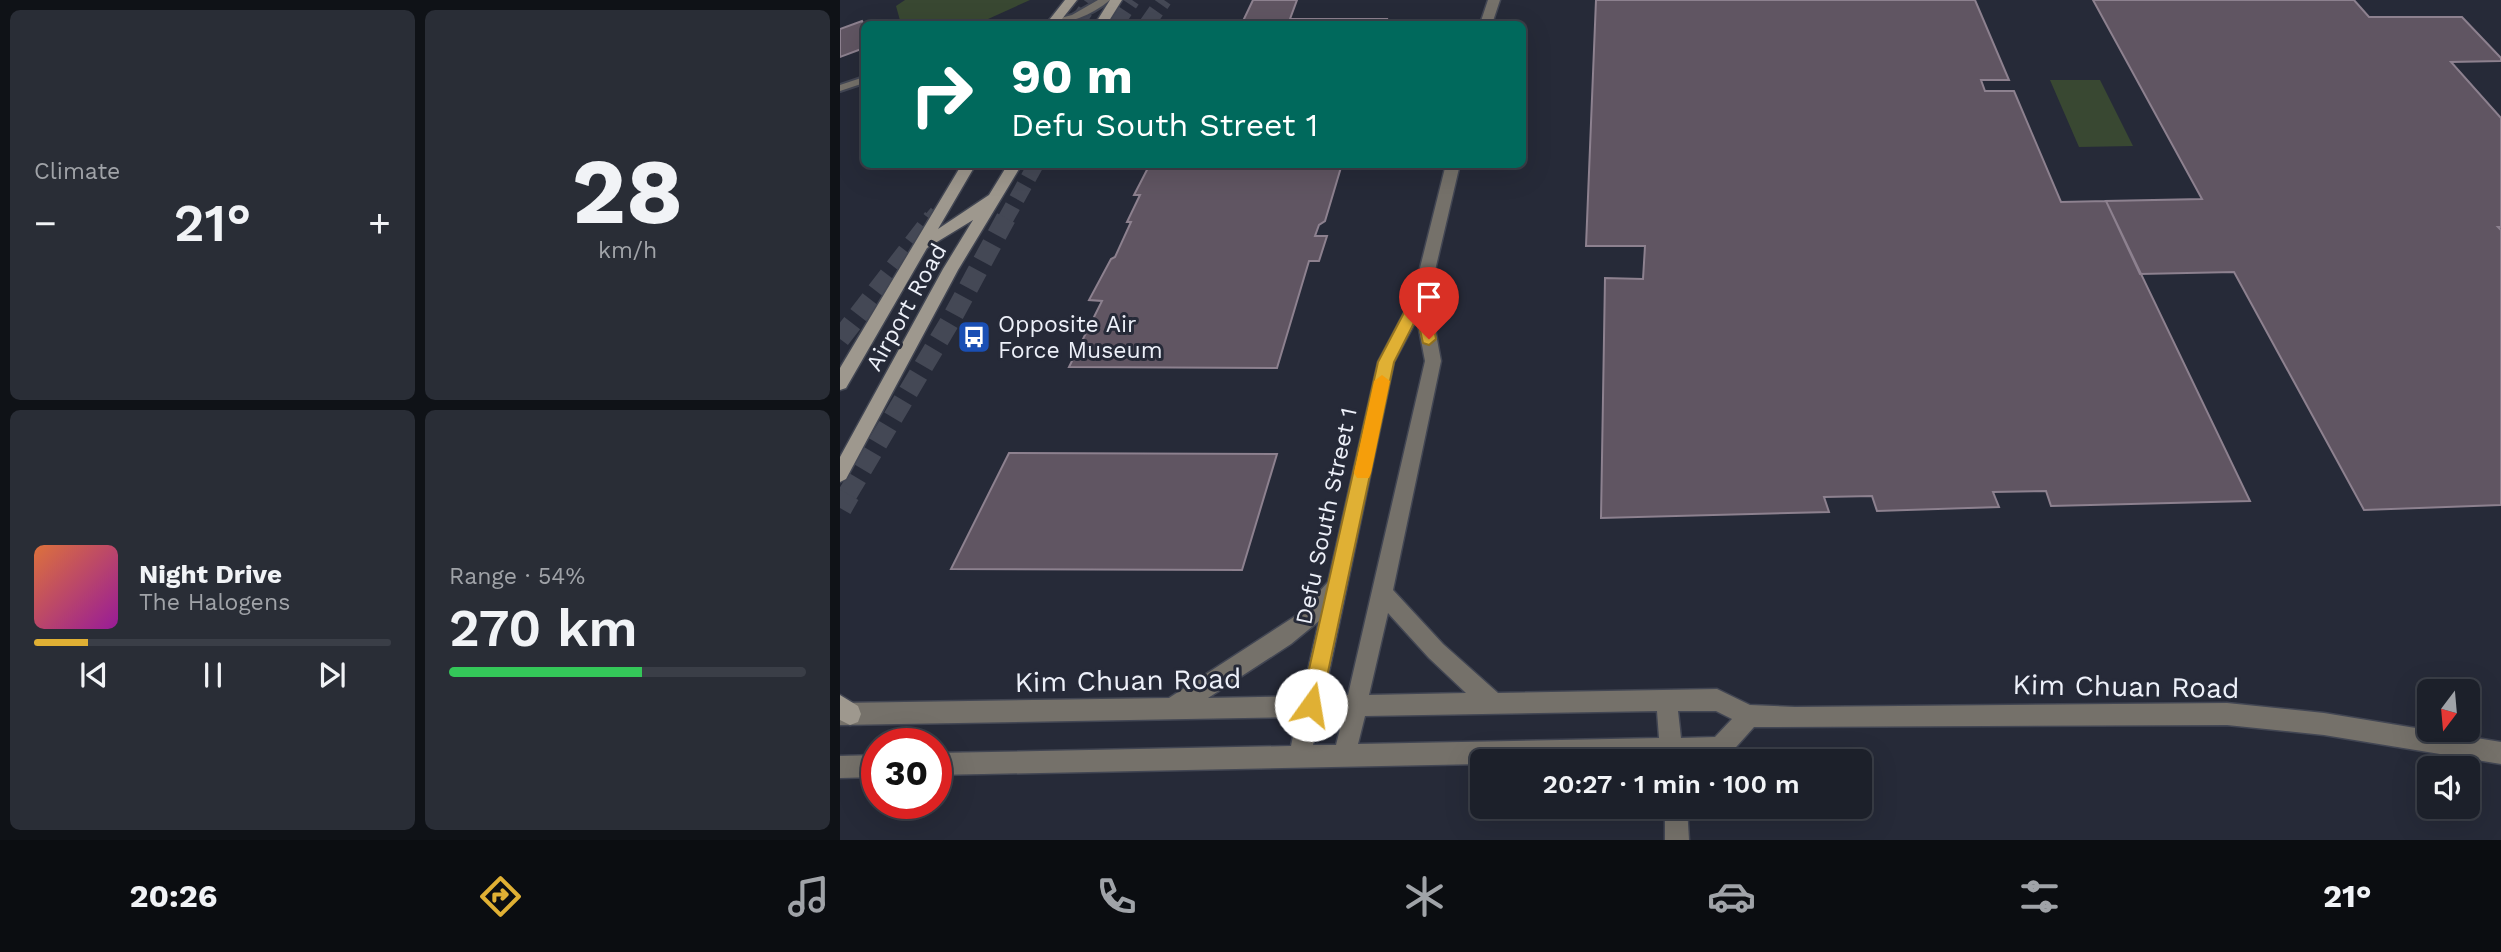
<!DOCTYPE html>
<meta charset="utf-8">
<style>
body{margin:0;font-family:"Work Sans",sans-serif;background:#292d36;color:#f1f3f6;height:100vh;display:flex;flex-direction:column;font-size:26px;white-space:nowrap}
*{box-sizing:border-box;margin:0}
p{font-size:23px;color:#a0a3a8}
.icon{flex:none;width:38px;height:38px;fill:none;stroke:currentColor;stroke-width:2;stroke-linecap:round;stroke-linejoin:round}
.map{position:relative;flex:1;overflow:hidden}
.drawer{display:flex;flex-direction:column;gap:10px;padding:10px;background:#0f1217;width:840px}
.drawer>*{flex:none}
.hud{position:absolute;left:21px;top:21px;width:665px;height:147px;border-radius:10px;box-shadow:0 7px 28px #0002,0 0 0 2px #3a3e47;background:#00695c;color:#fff;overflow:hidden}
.needle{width:46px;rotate:196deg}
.fabs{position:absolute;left:1577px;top:679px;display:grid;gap:14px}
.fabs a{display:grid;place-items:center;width:63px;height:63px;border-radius:10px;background:#1c202a;box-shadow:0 7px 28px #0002,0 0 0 2px #3a3e47;font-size:35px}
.speed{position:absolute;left:21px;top:728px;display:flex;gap:14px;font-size:35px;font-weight:700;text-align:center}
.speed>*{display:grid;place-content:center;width:91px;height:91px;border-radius:50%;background:#1c202a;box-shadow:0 7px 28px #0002,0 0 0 2px #3a3e47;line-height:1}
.speed .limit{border:10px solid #d22;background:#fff;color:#111}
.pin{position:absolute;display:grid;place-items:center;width:60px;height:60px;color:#fff;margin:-72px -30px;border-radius:50% 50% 50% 0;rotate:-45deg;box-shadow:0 0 7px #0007}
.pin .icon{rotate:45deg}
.me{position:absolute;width:77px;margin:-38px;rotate:13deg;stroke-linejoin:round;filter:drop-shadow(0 0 5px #0008)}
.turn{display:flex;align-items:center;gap:24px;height:147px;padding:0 35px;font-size:32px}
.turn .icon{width:91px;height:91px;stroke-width:2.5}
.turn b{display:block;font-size:49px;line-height:60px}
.big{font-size:52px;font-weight:600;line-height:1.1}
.drawer .widget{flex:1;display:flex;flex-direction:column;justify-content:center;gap:10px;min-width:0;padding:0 24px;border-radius:10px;background:#292d36}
.drawer .dial{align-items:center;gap:0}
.dial b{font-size:91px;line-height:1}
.song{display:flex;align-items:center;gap:21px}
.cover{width:84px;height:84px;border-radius:10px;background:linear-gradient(135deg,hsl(20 70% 55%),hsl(300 70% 35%))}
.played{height:7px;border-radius:4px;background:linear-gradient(90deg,#e0b034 15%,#3a3e47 15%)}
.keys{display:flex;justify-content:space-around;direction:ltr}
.heat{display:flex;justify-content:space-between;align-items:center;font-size:38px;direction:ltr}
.charge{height:10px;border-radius:5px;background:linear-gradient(90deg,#34c759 54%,#3a3e47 0)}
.drawer .tiles{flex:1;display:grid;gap:10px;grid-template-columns:repeat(2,1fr)}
.trip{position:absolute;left:630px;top:749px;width:402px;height:70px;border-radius:10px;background:#1c202a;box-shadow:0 7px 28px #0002,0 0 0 2px #3a3e47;font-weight:600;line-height:70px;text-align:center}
.tab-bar{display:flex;height:112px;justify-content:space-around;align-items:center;background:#0b0d11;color:#a0a3a8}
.tab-bar .icon{width:49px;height:49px}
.tab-bar .current{color:#e0b034}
.tab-bar b{font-size:32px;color:#f1f3f6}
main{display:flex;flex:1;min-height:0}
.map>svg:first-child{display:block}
.green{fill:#394832}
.building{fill:#605562;stroke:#8d818f;stroke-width:2}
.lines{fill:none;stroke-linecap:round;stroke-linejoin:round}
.highway-tunnel-far2{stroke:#444855;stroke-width:16;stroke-dasharray:16 8;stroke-linecap:butt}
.highway-tunnel-far1{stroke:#444855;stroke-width:20;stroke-dasharray:20 10;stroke-linecap:butt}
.highway-tunnel{stroke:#444855;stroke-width:24;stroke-dasharray:24 12;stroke-linecap:butt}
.lane-casing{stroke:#424653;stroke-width:4}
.street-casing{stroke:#424653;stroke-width:3}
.secondary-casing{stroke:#424653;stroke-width:3}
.lane{fill:#75716a;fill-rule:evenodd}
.street{fill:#75716a;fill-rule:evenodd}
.secondary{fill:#9e988e;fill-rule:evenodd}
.route{fill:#e0b034;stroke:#927222;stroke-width:2}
.slow{fill:#f59e0b}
.labels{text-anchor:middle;stroke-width:6;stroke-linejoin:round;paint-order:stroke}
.street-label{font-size:23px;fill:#edf0f9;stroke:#262a38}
.poi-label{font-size:23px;fill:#edf0f9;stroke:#262a38;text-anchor:start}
.near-street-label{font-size:28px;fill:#edf0f9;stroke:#262a38}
</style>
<main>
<section class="drawer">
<div class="tiles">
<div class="widget"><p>Climate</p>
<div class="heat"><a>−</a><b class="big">21°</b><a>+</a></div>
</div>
<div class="widget dial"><b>28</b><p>km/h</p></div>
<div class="widget">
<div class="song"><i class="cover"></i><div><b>Night Drive</b><p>The Halogens</p></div></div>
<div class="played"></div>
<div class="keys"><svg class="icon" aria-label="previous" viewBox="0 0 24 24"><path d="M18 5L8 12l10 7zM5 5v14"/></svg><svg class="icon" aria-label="pause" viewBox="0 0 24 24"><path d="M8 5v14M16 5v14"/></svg><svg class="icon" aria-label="next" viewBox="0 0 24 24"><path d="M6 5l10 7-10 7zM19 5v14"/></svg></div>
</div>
<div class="widget"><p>Range · 54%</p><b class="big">270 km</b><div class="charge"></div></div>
</div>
</section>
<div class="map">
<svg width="1661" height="840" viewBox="0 0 1661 840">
<rect width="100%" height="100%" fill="#262a38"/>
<path class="green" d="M 65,0 L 190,0 L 137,24 L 61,24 L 56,6 Z
M 1210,80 L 1260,80 L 1293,146 L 1239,147 Z"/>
<path class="building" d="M 413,0 L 457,0 L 450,19 L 547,19 L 546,24 L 396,24 L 403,21 Z
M 756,0 L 1135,0 L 1169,80 L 1141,80 L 1145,91 L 1174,91 L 1221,202 L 1266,201 L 1410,501 L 1211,506 L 1206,491 L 1153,492 L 1159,507 L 1037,511 L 1032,496 L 984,497 L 989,512 L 761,518 L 765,278 L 803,279 L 805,246 L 746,246 Z
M 1253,0 L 1514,0 L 1529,17 L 1622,17 L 1661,58 L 1661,61 L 1611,62 L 1661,118 L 1661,227 L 1658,227 L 1661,230 L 1661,505 L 1524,510 L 1394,272 L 1300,274 L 1266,201 L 1362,199 Z
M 22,21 L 24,25 L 24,48 L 0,57 L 0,29 Z
M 310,164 L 502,164 L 485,221 L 479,225 L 475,236 L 487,236 L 479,261 L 469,261 L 437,368 L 229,367 L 262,301 L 249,300 L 271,259 L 275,257 L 291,222 L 287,222 L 300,195 L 294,195 Z
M 169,453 L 437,454 L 402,570 L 111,569 Z"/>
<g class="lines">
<path class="highway-tunnel-far2" d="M 236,24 L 253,0
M 276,24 L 292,0
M 307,24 L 324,0
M 91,220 L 97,213
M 165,220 L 196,164"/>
<path class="highway-tunnel-far1" d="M 0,339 L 93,218
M 7,495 L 112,318 L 166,218"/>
<path class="highway-tunnel" d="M 0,508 L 8,494"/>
<defs>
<path id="lane" d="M 258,0 L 270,0 C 250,17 223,26 197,24 L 232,15 Z
M 24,77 L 24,83 L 0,91 L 0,85 Z"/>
<path id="street" d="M 648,0 L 660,0 L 652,24 L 640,24 Z
M 606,164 L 620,164 L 589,296 L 601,361 L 553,590 L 603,644 L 658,693 L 877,689 L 910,705 L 955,707 L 1387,703 L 1484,713 L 1661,742 L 1661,764 L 1484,735 L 1387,725 L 914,727 L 888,756 L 880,759 L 642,761 L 642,764 L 96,775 L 96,753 L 451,746 L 457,717 L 0,725 L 0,703 L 329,698 L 460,613 L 488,582 L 538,362 L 573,296 ZM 577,319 L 585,361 L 508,695 L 484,696 L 554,362 ZM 548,613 L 589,658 L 626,693 L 529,695 ZM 479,621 L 462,696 L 368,698 L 451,644 ZM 817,711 L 819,738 L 518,744 L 525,716 ZM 838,711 L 876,711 L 892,719 L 875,737 L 841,738 ZM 479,717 L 503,717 L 496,745 L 473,745 Z
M 37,755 L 37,777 L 0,778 L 0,756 Z
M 825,807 L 847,807 L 849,840 L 825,840 Z"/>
<path id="secondary" d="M 225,0 L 237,0 L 218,24 L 206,24 Z
M 270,0 L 282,0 L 267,24 L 255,24 Z
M 122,164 L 136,164 L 98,229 L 149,195 L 168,164 L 182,164 L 118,270 L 6,479 L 0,482 L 0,457 L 103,269 L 133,220 L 87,248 L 6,388 L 0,390 L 0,368 Z
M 0,695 L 18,706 L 21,714 L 18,722 L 10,725 L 0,720 Z"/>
</defs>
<use href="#lane" class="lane-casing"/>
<use href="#street" class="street-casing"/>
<use href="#secondary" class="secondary-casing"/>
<use href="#lane" class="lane"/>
<use href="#street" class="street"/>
<use href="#secondary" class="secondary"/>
</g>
<path class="route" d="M 580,291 L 588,296 L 596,339 L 589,345 L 583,343 L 577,317 L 554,362 L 481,705 L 478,712 L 471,714 L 464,712 L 461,705 L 538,362 L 575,292 Z"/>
<path class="slow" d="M 542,375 L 550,381 L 531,473 L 529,478 L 517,478 L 514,473 L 534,381 Z"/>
<defs>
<symbol id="bus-square" viewBox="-11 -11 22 22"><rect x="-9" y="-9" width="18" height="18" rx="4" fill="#1a4fb4" stroke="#262a38"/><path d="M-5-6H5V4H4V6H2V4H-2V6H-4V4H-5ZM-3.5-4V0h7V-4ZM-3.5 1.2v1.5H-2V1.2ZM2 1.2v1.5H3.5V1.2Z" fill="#fff"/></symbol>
</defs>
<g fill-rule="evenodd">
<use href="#bus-square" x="115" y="318" width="38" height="38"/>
</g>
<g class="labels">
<g class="street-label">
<text transform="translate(66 307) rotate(-61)" y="8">Airport Road</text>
<text transform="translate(486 516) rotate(-78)" y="8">Defu South Street 1</text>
</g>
<g class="poi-label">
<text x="158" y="332">Opposite Air<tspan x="158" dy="26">Force Museum</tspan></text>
</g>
<g class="near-street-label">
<text transform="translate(288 680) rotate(-1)" y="10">Kim Chuan Road</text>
<text transform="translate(1286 686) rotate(1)" y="10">Kim Chuan Road</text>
</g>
</g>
</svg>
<div class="fabs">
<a><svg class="needle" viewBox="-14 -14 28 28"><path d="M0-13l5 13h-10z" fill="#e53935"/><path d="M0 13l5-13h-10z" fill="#a0a3a8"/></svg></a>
<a><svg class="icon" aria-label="sound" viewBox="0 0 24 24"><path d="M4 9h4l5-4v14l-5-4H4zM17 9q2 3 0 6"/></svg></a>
</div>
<div class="speed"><div class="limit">30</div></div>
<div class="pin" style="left:589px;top:339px;background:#d93025"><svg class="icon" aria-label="arrive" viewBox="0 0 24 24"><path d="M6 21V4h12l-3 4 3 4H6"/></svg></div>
<svg class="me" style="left:471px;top:705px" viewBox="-20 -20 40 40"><circle r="19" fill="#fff"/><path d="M0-13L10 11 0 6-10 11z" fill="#e0b034"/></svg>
<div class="trip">20:27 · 1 min · 100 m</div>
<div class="hud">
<div class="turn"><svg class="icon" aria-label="right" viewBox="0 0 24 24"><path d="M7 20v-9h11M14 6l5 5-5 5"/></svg><div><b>90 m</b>Defu South Street 1</div></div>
</div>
</div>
</main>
<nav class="tab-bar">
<b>20:26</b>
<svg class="icon current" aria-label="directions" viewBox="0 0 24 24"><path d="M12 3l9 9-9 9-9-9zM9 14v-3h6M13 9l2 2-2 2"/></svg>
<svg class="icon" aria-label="music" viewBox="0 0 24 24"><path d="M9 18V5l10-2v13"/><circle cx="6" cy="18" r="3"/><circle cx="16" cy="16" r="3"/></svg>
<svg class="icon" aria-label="phone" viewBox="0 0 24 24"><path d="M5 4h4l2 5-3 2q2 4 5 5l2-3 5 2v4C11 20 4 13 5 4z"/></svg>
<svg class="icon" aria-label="climate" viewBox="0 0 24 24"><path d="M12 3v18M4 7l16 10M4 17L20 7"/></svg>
<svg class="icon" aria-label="car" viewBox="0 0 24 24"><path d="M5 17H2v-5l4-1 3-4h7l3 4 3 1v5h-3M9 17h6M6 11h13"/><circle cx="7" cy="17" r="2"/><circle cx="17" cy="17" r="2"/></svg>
<svg class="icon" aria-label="filters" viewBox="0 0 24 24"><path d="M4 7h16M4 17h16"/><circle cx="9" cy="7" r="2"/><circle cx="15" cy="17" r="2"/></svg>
<b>21°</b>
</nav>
